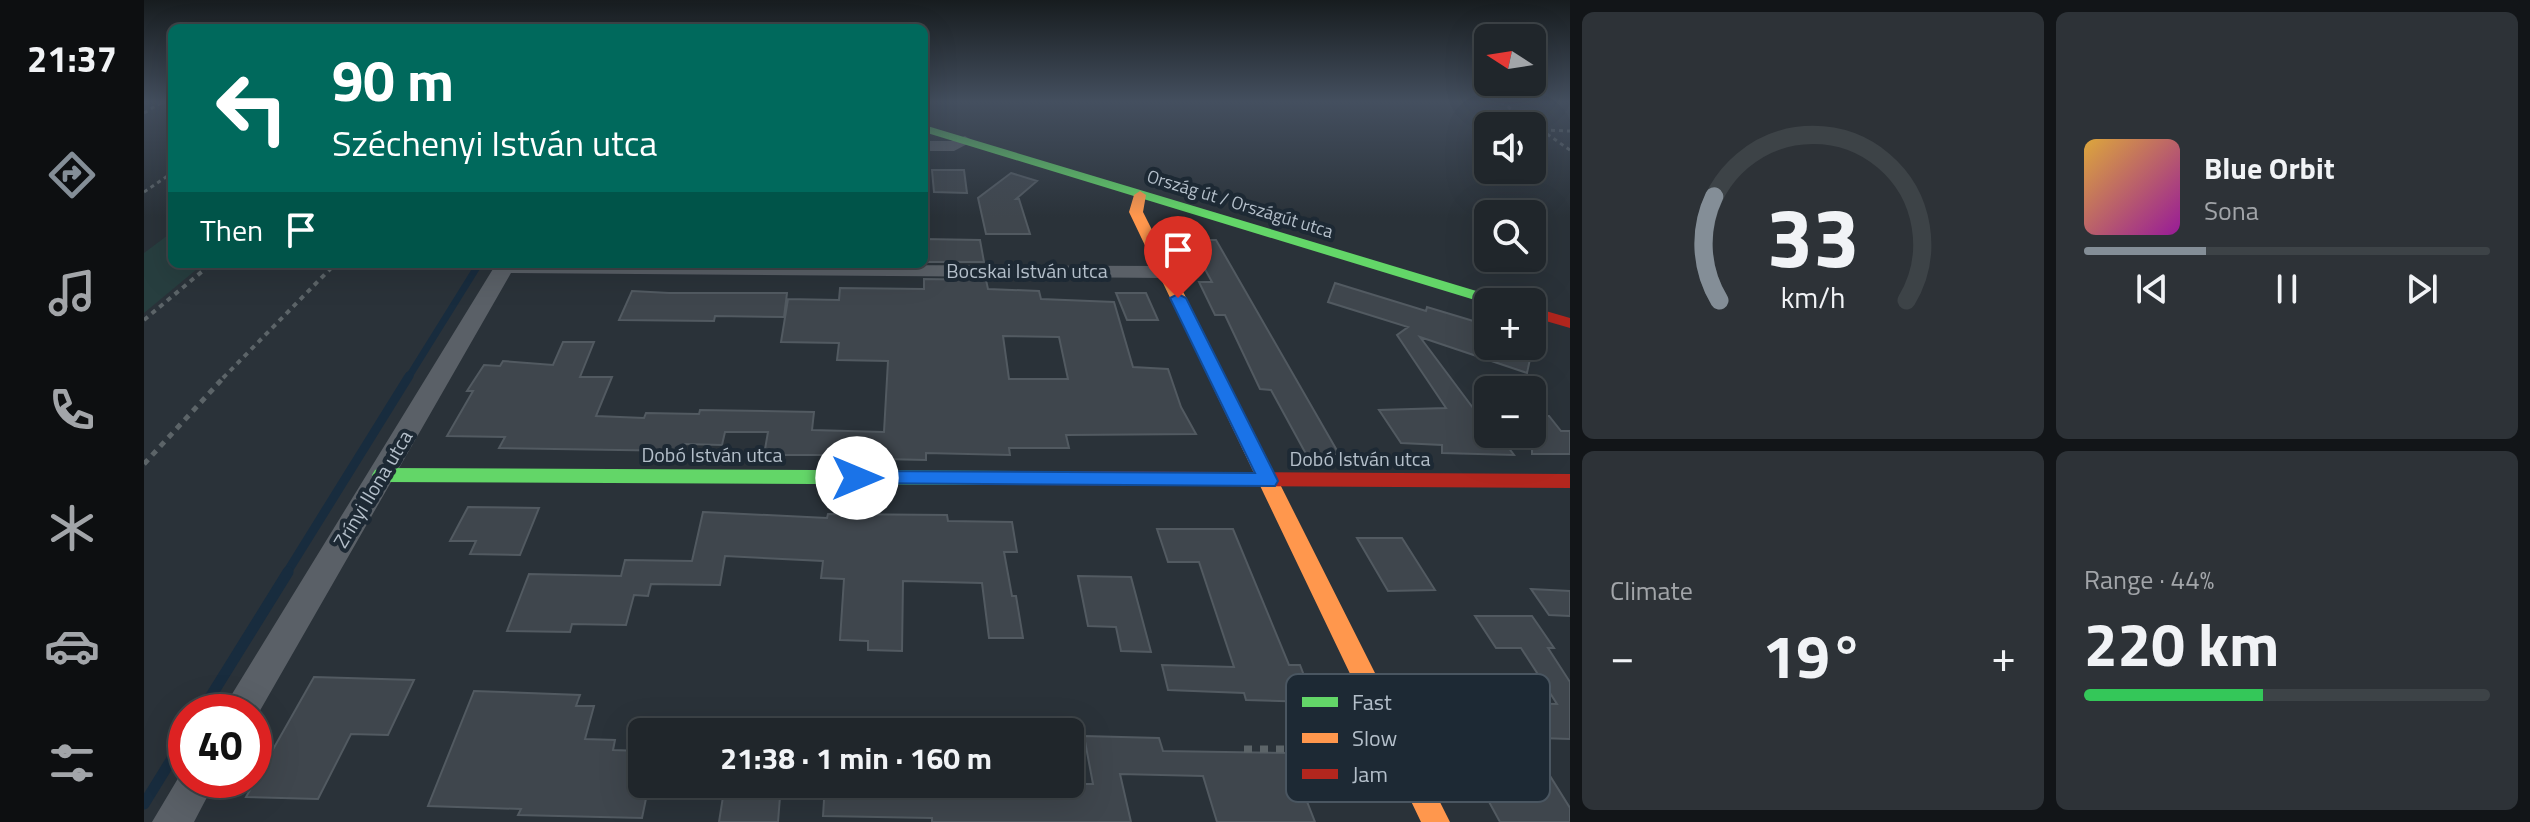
<!DOCTYPE html>
<meta charset="utf-8">
<style>
body{margin:0;font-family:"Titillium Web",sans-serif;background:#2d3237;color:#f1f3f6;height:100vh;display:flex;flex-direction:column;font-size:30px;white-space:nowrap}
*{box-sizing:border-box;margin:0}
p{font-size:26px;color:#a2a5a9}
.icon{flex:none;width:44px;height:44px;fill:none;stroke:currentColor;stroke-width:2;stroke-linecap:round;stroke-linejoin:round}
.map{position:relative;flex:1;overflow:hidden}
.sheet{display:flex;flex-direction:column;gap:12px;padding:12px;background:#121518;width:960px}
.sheet>*{flex:none}
.top-card{position:absolute;left:24px;top:24px;width:760px;height:244px;border-radius:12px;box-shadow:0 8px 32px #0002,0 0 0 2px #3d4347;background:#00695c;color:#fff;overflow:hidden}
.needle{width:52px;rotate:282deg}
.buttons{position:absolute;left:1330px;top:24px;display:grid;gap:16px}
.buttons a{display:grid;place-items:center;width:72px;height:72px;border-radius:12px;background:#20262b;box-shadow:0 8px 32px #0002,0 0 0 2px #3d4347;font-size:40px}
.speed{position:absolute;left:24px;top:694px;display:flex;gap:16px;font-size:40px;font-weight:700;text-align:center}
.speed>*{display:grid;place-content:center;width:104px;height:104px;border-radius:50%;background:#20262b;box-shadow:0 8px 32px #0002,0 0 0 2px #3d4347;line-height:1}
.speed .limit{border:12px solid #d22;background:#fff;color:#111}
.pin{position:absolute;display:grid;place-items:center;width:68px;height:68px;color:#fff;margin:-82px -34px;border-radius:50% 50% 50% 0;rotate:-45deg;box-shadow:0 0 8px #0007}
.pin .icon{rotate:45deg}
.me{position:absolute;width:88px;margin:-44px;rotate:90deg;stroke-linejoin:round;filter:drop-shadow(0 0 6px #0008)}
.turn{display:flex;align-items:center;gap:28px;height:168px;padding:0 32px;font-size:36px}
.turn .icon{width:104px;height:104px;stroke-width:2.5}
.turn b{display:block;font-size:56px;line-height:68px}
.then{display:flex;align-items:center;height:76px;padding:0 32px;background:#0003;gap:16px;font-size:30px}
.big{font-size:60px;font-weight:700;line-height:1.1}
.sheet .widget{flex:1;display:flex;flex-direction:column;justify-content:center;gap:12px;min-width:0;padding:0 28px;border-radius:12px;background:#2d3237}
.sheet .dial{align-items:center;gap:0}
.dial svg{height:208px;overflow:visible;fill:none;stroke:#3d4347;stroke-width:7;stroke-linecap:round;text-anchor:middle}
.dial text{fill:#f1f3f6;stroke:none}
.song{display:flex;align-items:center;gap:24px}
.cover{width:96px;height:96px;border-radius:12px;background:linear-gradient(135deg,hsl(40 70% 55%),hsl(300 70% 35%))}
.played{height:8px;border-radius:4px;background:linear-gradient(90deg,#848e97 30%,#3d4347 30%)}
.keys{display:flex;justify-content:space-around;direction:ltr}
.heat{display:flex;justify-content:space-between;align-items:center;font-size:44px;direction:ltr}
.charge{height:12px;border-radius:6px;background:linear-gradient(90deg,#34c759 44%,#3d4347 0)}
.sheet .tiles{flex:1;display:grid;gap:12px;grid-template-columns:repeat(2,1fr)}
.trip{position:absolute;left:484px;top:718px;width:456px;height:80px;border-radius:12px;background:#20262b;box-shadow:0 8px 32px #0002,0 0 0 2px #3d4347;font-weight:700;line-height:80px;text-align:center}
main{display:flex;flex:1;min-height:0}
.tab-bar{display:flex;flex-direction:column;width:144px;justify-content:space-around;align-items:center;background:#0d0f11;color:#a2a5a9}
.tab-bar .icon{width:56px;height:56px}
.tab-bar .on{color:#848e97}
.tab-bar b{font-size:36px;color:#f1f3f6}
.map>svg:first-child{display:block}
.green{fill:#273e3f}
.lines{fill:none;stroke-linecap:round;stroke-linejoin:round}
.stream-far2{stroke:#182c3e;stroke-width:7}
.stream-far1{stroke:#182c3e;stroke-width:9}
.stream{stroke:#182c3e;stroke-width:11}
.building{fill:#3f464d;stroke:#525a61;stroke-width:2;fill-rule:evenodd}
.path-far3{stroke:#5c6468;stroke-width:3;stroke-dasharray:4 4;stroke-linecap:butt}
.path-far2{stroke:#5c6468;stroke-width:4;stroke-dasharray:5 5;stroke-linecap:butt}
.path-far1{stroke:#5c6468;stroke-width:5;stroke-dasharray:6 6;stroke-linecap:butt}
.path{stroke:#5c6468;stroke-width:7;stroke-dasharray:8 8;stroke-linecap:butt}
.street{fill:#5a6067;fill-rule:evenodd}
.fast{fill:#63d668;fill-rule:evenodd}
.slow{fill:#ff974d;fill-rule:evenodd}
.jam{fill:#b3261e;fill-rule:evenodd}
.route{fill:#1a73e8;stroke:#114b97;stroke-width:2}
.labels{text-anchor:middle;stroke-width:8;stroke-linejoin:round;paint-order:stroke}
.far-street-label{font-size:18px;fill:#b4bfca;stroke:#1d2934}
.street-label{font-size:20px;fill:#b4bfca;stroke:#1d2934}
.key{fill:#1d2934;stroke:#4a5661;stroke-width:2}
.key-label{font-size:22px;fill:#b4bfca}
</style>
<main>
<nav class="tab-bar">
<b>21:37</b>
<svg class="icon on" aria-label="directions" viewBox="0 0 24 24"><path d="M12 3l9 9-9 9-9-9zM9 14v-3h6M13 9l2 2-2 2"/></svg>
<svg class="icon" aria-label="music" viewBox="0 0 24 24"><path d="M9 18V5l10-2v13"/><circle cx="6" cy="18" r="3"/><circle cx="16" cy="16" r="3"/></svg>
<svg class="icon" aria-label="phone" viewBox="0 0 24 24"><path d="M5 4h4l2 5-3 2q2 4 5 5l2-3 5 2v4C11 20 4 13 5 4z"/></svg>
<svg class="icon" aria-label="climate" viewBox="0 0 24 24"><path d="M12 3v18M4 7l16 10M4 17L20 7"/></svg>
<svg class="icon" aria-label="car" viewBox="0 0 24 24"><path d="M5 17H2v-5l4-1 3-4h7l3 4 3 1v5h-3M9 17h6M6 11h13"/><circle cx="7" cy="17" r="2"/><circle cx="17" cy="17" r="2"/></svg>
<svg class="icon" aria-label="filters" viewBox="0 0 24 24"><path d="M4 7h16M4 17h16"/><circle cx="9" cy="7" r="2"/><circle cx="15" cy="17" r="2"/></svg>
</nav>
<div class="map">
<svg width="1426" height="822" viewBox="0 0 1426 822">
<rect width="100%" height="100%" fill="#2a3239"/>
<path class="green" d="M 28,232 L 28,264 L 59,264 L 0,313 L 0,253 Z"/>
<g class="lines">
<path class="stream-far2" d="M 264,378 L 335,264"/>
<path class="stream-far1" d="M 142,574 L 265,376"/>
<path class="stream" d="M 57,712 L 144,572
M 0,804 L 42,736"/>
</g>
<path class="building" d="M 788,170 L 820,170 L 823,193 L 790,192 Z
M 867,173 L 893,181 L 872,199 L 875,199 L 886,234 L 842,234 L 834,198 Z
M 780,239 L 836,240 L 840,262 L 780,262 Z
M 1045,240 L 1072,240 L 1195,454 L 1162,454 L 1127,390 L 1116,389 L 1081,315 L 1071,315 L 1055,282 L 1068,282 Z
M 780,279 L 842,280 L 844,289 L 895,291 L 897,299 L 970,302 L 989,367 L 1024,369 L 1037,407 L 1052,434 L 922,435 L 925,448 L 865,448 L 866,455 L 782,453 L 782,460 L 739,459 L 739,455 L 620,455 L 624,432 L 581,432 L 578,445 L 540,444 L 538,451 L 355,448 L 361,437 L 303,436 L 329,391 L 323,391 L 340,365 L 356,366 L 359,361 L 409,365 L 419,342 L 450,342 L 436,377 L 468,377 L 452,416 L 500,418 L 502,413 L 555,414 L 556,410 L 670,412 L 668,430 L 740,432 L 744,361 L 693,360 L 695,343 L 637,342 L 644,299 L 695,300 L 696,288 L 780,289 ZM 859,336 L 915,337 L 924,379 L 865,379 Z
M 1191,283 L 1282,311 L 1283,307 L 1336,323 L 1330,346 L 1377,346 L 1388,350 L 1383,373 L 1276,337 L 1344,428 L 1344,434 L 1354,434 L 1370,455 L 1298,453 L 1298,445 L 1257,443 L 1235,410 L 1302,408 L 1253,335 L 1264,327 L 1184,302 Z
M 488,291 L 525,293 L 643,293 L 640,317 L 571,316 L 570,321 L 475,320 Z
M 972,293 L 1002,293 L 1014,320 L 983,320 Z
M 1388,416 L 1405,416 L 1417,431 L 1426,431 L 1426,454 L 1388,454 Z
M 324,507 L 395,508 L 376,555 L 326,554 L 332,541 L 306,541 Z
M 559,512 L 683,518 L 684,514 L 803,515 L 804,521 L 868,522 L 873,552 L 860,552 L 868,596 L 872,596 L 879,638 L 845,638 L 838,583 L 759,581 L 758,651 L 724,650 L 724,641 L 696,640 L 700,579 L 677,578 L 679,561 L 581,556 L 576,585 L 507,584 L 504,596 L 490,595 L 482,625 L 428,624 L 426,632 L 363,631 L 385,574 L 477,576 L 481,560 L 548,561 Z
M 1013,529 L 1089,529 L 1145,665 L 1156,665 L 1170,702 L 1102,700 L 1100,693 L 1024,690 L 1018,665 L 1090,667 L 1055,562 L 1024,562 Z
M 1213,538 L 1258,538 L 1291,590 L 1244,591 Z
M 934,576 L 987,577 L 1007,652 L 977,651 L 972,627 L 944,626 Z
M 1387,589 L 1426,591 L 1426,616 L 1405,615 Z
M 1331,616 L 1388,616 L 1410,648 L 1404,648 L 1426,682 L 1426,739 L 1396,738 L 1375,703 L 1413,704 L 1377,648 L 1352,648 Z
M 170,677 L 270,680 L 244,735 L 207,734 L 174,799 L 102,797 Z
M 330,691 L 436,695 L 432,706 L 450,706 L 441,739 L 471,740 L 469,750 L 498,751 L 498,784 L 505,784 L 498,818 L 374,815 L 377,809 L 284,806 Z
M 1273,704 L 1326,704 L 1360,763 L 1398,763 L 1426,808 L 1426,822 L 1356,822 L 1313,743 L 1294,743 Z
M 940,736 L 1015,738 L 1019,751 L 1144,753 L 1171,822 L 1073,822 L 1059,776 L 976,774 L 987,822 L 788,822 L 788,818 L 679,816 L 681,784 L 949,784 Z
M 581,784 L 637,784 L 634,822 L 575,822 Z"/>
<g class="lines">
<path class="path-far3" d="M 1357,102 L 1426,150
M 0,113 L 18,102
M 1399,130 L 1426,131
M 0,192 L 28,173"/>
<path class="path-far2" d="M 0,320 L 67,264
M 79,378 L 191,264"/>
<path class="path-far1" d="M 0,464 L 81,376"/>
<path class="path" d="M 1100,749 L 1215,749"/>
<path class="street" d="M 821,136 L 829,141 L 810,151 L 780,151 L 780,141 L 807,141 Z
M 352,264 L 1021,266 L 1032,272 L 1021,278 L 367,273 L 110,721 L 110,712 L 77,712 Z
M 42,765 L 42,780 L 72,780 L 50,822 L 8,822 Z"/>
<path class="fast" d="M 780,125 L 1359,299 L 1362,302 L 1344,304 L 780,132 Z
M 238,468 L 889,471 L 896,473 L 899,478 L 896,483 L 889,485 L 238,482 L 231,480 L 228,475 L 231,470 Z"/>
<path class="slow" d="M 996,191 L 1002,195 L 999,212 L 1306,822 L 1277,822 L 985,212 L 990,195 Z"/>
<path class="jam" d="M 1388,307 L 1426,318 L 1426,328 L 1388,317 Z
M 889,471 L 1426,474 L 1426,488 L 889,485 L 882,483 L 879,478 L 882,473 Z"/>
</g>
<linearGradient id="sky" x2="0" y2="1"><stop stop-color="#171c1f"/><stop offset="0.47" stop-color="#444f5f"/><stop offset="1" stop-color="#444f5f" stop-opacity="0"/></linearGradient>
<rect width="1426" height="217" fill="url(#sky)"/>
<path class="route" d="M 1034,294 L 1042,298 L 1134,481 L 1131,486 L 706,483 L 703,478 L 706,473 L 713,471 L 1111,473 L 1026,298 Z"/>
<g class="labels">
<g class="far-street-label">
<text transform="translate(1096 204) rotate(17)" y="6">Ország út / Országút utca</text>
</g>
<g class="street-label">
<text x="883" y="278">Bocskai István utca</text>
<text x="568" y="462">Dobó István utca</text>
<text x="1216" y="466">Dobó István utca</text>
<text transform="translate(229 489) rotate(-59)" y="7">Zrínyi Ilona utca</text>
</g>
</g>
<rect x="1142" y="674" width="264" height="128" rx="12" class="key"/>
<rect x="1158" y="697" width="36" height="10" fill="#63d668"/>
<rect x="1158" y="733" width="36" height="10" fill="#ff974d"/>
<rect x="1158" y="769" width="36" height="10" fill="#b3261e"/>
<g class="key-label">
<text x="1208" y="710">Fast</text>
<text x="1208" y="746">Slow</text>
<text x="1208" y="782">Jam</text>
</g>
</svg>
<div class="buttons">
<a><svg class="needle" viewBox="-14 -14 28 28"><path d="M0-13l5 13h-10z" fill="#e53935"/><path d="M0 13l5-13h-10z" fill="#a2a5a9"/></svg></a>
<a><svg class="icon" aria-label="sound" viewBox="0 0 24 24"><path d="M4 9h4l5-4v14l-5-4H4zM17 9q2 3 0 6"/></svg></a>
<a><svg class="icon" aria-label="search" viewBox="0 0 24 24"><circle cx="10" cy="10" r="6"/><path d="M15 15l6 6"/></svg></a>
<a>+</a>
<a>−</a>
</div>
<div class="speed"><div class="limit">40</div></div>
<div class="pin" style="left:1034px;top:298px;background:#d93025"><svg class="icon" aria-label="arrive" viewBox="0 0 24 24"><path d="M6 21V4h12l-3 4 3 4H6"/></svg></div>
<svg class="me" style="left:713px;top:478px" viewBox="-20 -20 40 40"><circle r="19" fill="#fff"/><path d="M0-13L10 11 0 6-10 11z" fill="#1a73e8"/></svg>
<div class="trip">21:38 · 1 min · 160 m</div>
<div class="top-card">
<div class="turn"><svg class="icon" aria-label="left" viewBox="0 0 24 24"><path d="M17 20v-9H6M10 6l-5 5 5 5"/></svg><div><b>90 m</b>Széchenyi István utca</div></div>
<div class="then">Then<svg class="icon" aria-label="arrive" viewBox="0 0 24 24"><path d="M6 21V4h12l-3 4 3 4H6"/></svg></div>
</div>
</div>
<section class="sheet">
<div class="tiles">
<div class="widget dial"><svg viewBox="0 0 100 80">
<path d="M14 69A42 42 0 1 1 86 69"/>
<path d="M14 69A42 42 0 0 1 12 29" stroke="#848e97"/>
<text x="50" y="56" font-size="32" font-weight="700">33</text>
<text x="50" y="72" font-size="11">km/h</text>
</svg></div>
<div class="widget">
<div class="song"><i class="cover"></i><div><b>Blue Orbit</b><p>Sona</p></div></div>
<div class="played"></div>
<div class="keys"><svg class="icon" aria-label="previous" viewBox="0 0 24 24"><path d="M18 5L8 12l10 7zM5 5v14"/></svg><svg class="icon" aria-label="pause" viewBox="0 0 24 24"><path d="M8 5v14M16 5v14"/></svg><svg class="icon" aria-label="next" viewBox="0 0 24 24"><path d="M6 5l10 7-10 7zM19 5v14"/></svg></div>
</div>
<div class="widget"><p>Climate</p>
<div class="heat"><a>−</a><b class="big">19°</b><a>+</a></div>
</div>
<div class="widget"><p>Range · 44%</p><b class="big">220 km</b><div class="charge"></div></div>
</div>
</section>
</main>
